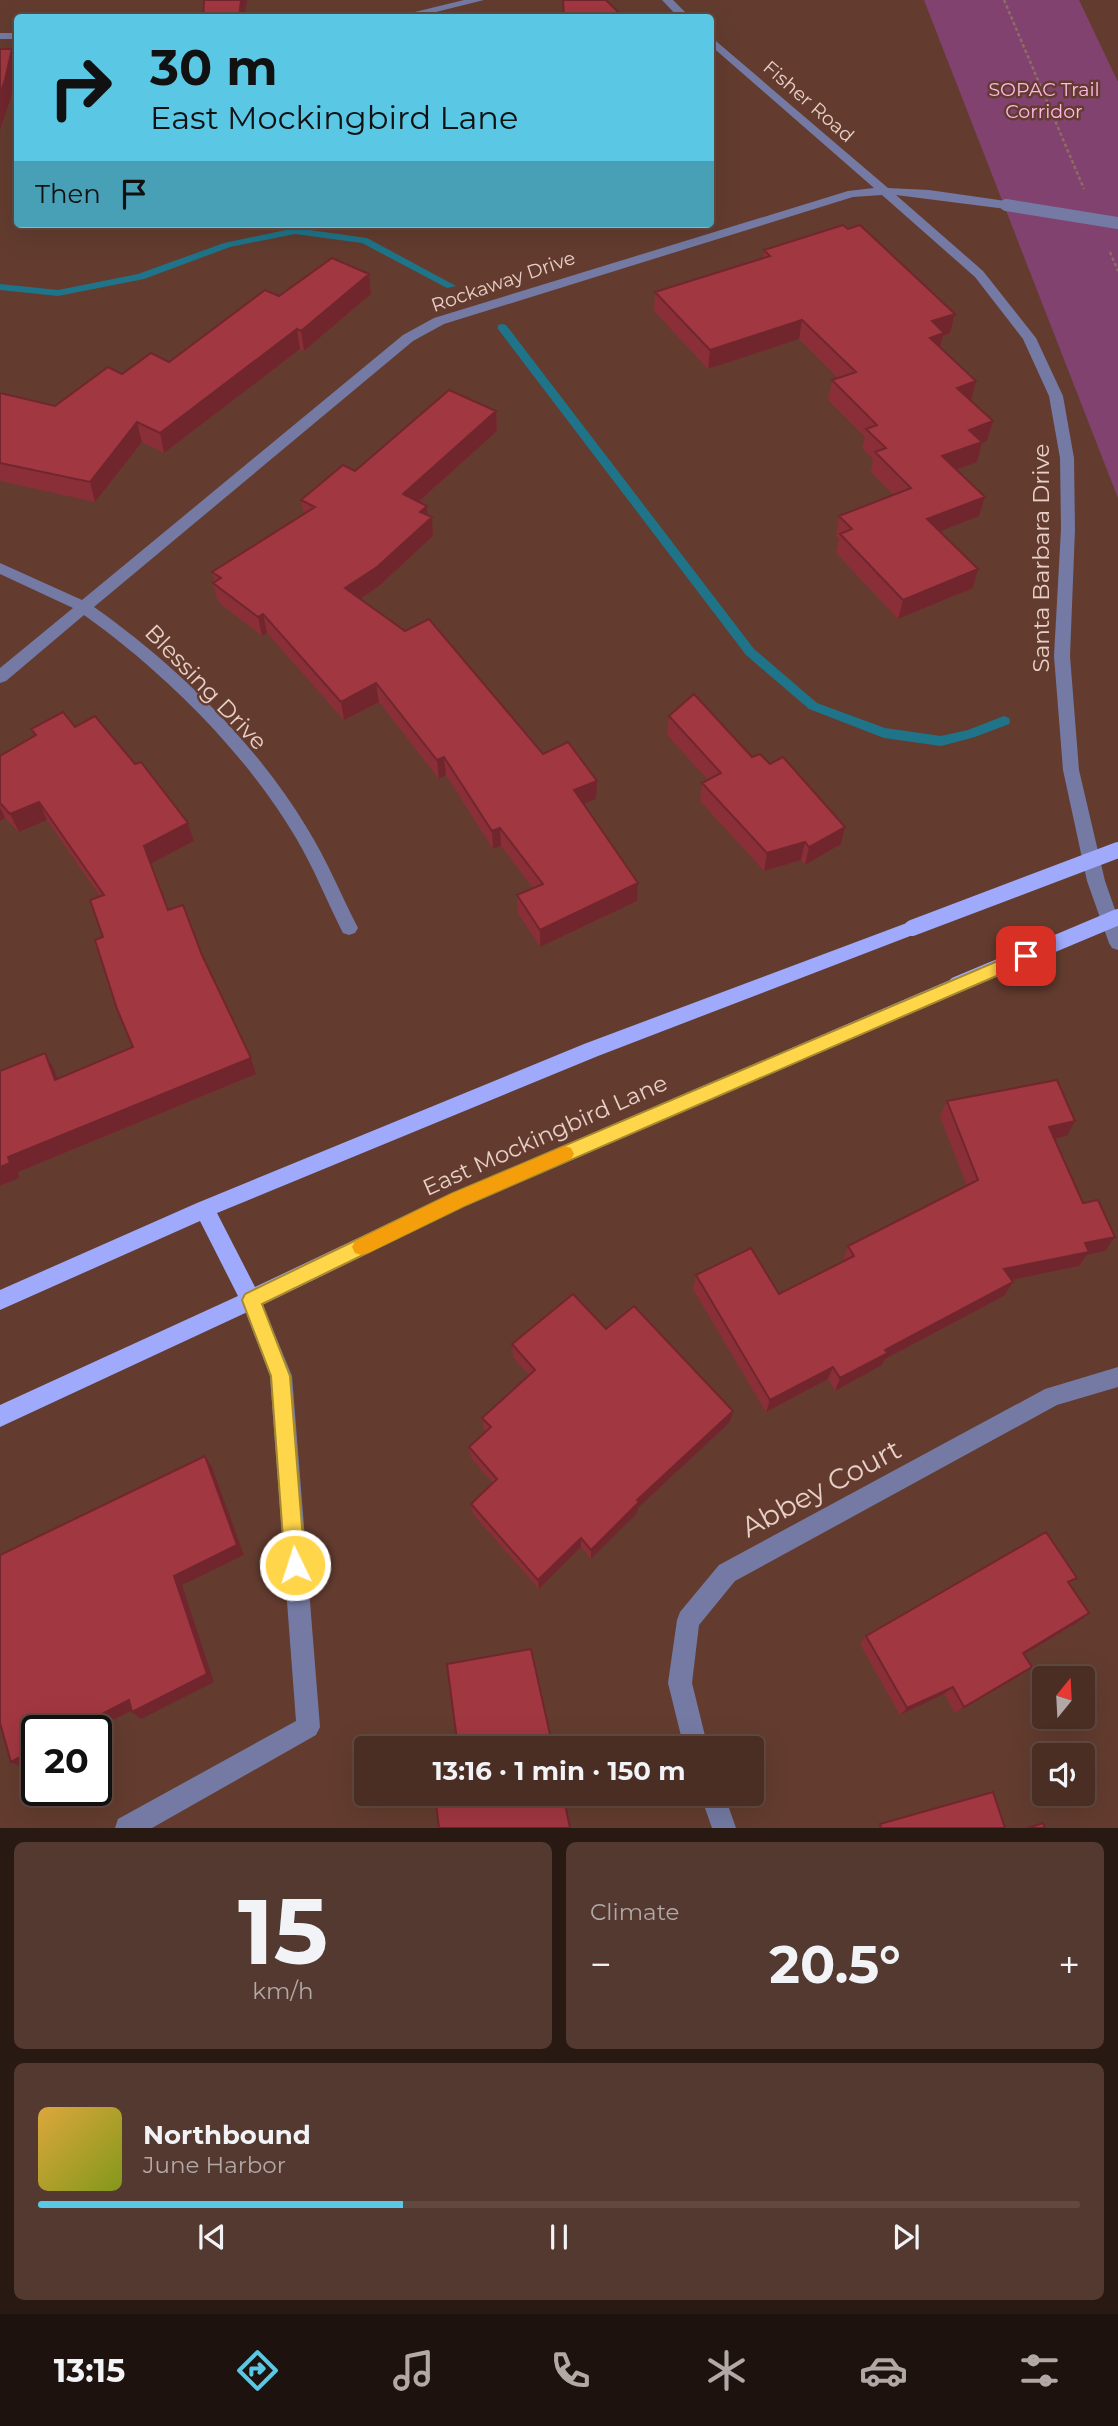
<!DOCTYPE html>
<meta charset="utf-8">
<style>
body{margin:0;font-family:Montserrat,sans-serif;background:#543930;color:#f1f3f6;height:100vh;display:flex;flex-direction:column;font-size:26px;white-space:nowrap}
*{box-sizing:border-box;margin:0}
p{font-size:23px;color:#b2a8a6}
.icon{flex:none;width:38px;height:38px;fill:none;stroke:currentColor;stroke-width:2;stroke-linecap:round;stroke-linejoin:round}
.map{position:relative;height:1828px;overflow:hidden}
.details{display:flex;flex-direction:column;gap:14px;padding:14px;background:#291913;flex:1}
.details>*{flex:none}
.hud{position:absolute;left:14px;top:14px;width:700px;height:214px;border-radius:7px;box-shadow:0 7px 28px #0002,0 0 0 2px #614941;background:#5ac8e5;color:#111;overflow:hidden}
.needle{width:46px;rotate:18deg}
.fabs{position:absolute;left:1032px;top:1666px;display:grid;gap:14px}
.fabs a{display:grid;place-items:center;width:63px;height:63px;border-radius:7px;background:#4a2d23;box-shadow:0 7px 28px #0002,0 0 0 2px #614941;font-size:35px}
.speed{position:absolute;left:21px;top:1715px;display:flex;gap:14px;font-size:35px;font-weight:700;text-align:center}
.speed>*{display:grid;place-content:center;width:91px;height:91px;border-radius:50%;background:#4a2d23;box-shadow:0 7px 28px #0002,0 0 0 2px #614941;line-height:1}
.speed .limit{border:4px solid #111;border-radius:10px;background:#fff;color:#111}
.pin{position:absolute;display:grid;place-items:center;width:60px;height:60px;color:#fff;margin:-30px;border-radius:14px;box-shadow:0 4px 10px #0006}
.me{position:absolute;width:77px;margin:-38px;rotate:356deg;stroke-linejoin:round;filter:drop-shadow(0 0 5px #0008)}
.turn{display:flex;align-items:center;gap:24px;height:147px;padding:0 21px;font-size:32px}
.turn .icon{width:91px;height:91px;stroke-width:2.5}
.turn b{display:block;font-size:49px;line-height:60px}
.then{display:flex;align-items:center;height:66px;padding:0 21px;background:#0003;gap:14px;font-size:26px}
.big{font-size:52px;font-weight:700;line-height:1.1}
.details .card{flex:1;display:flex;flex-direction:column;justify-content:center;gap:10px;min-width:0;padding:0 24px;border-radius:10px;background:#543930}
.details .dial{align-items:center;gap:0}
.dial b{font-size:91px;line-height:1}
.song{display:flex;align-items:center;gap:21px}
.cover{width:84px;height:84px;border-radius:10px;background:linear-gradient(135deg,hsl(40 70% 55%),hsl(70 70% 35%))}
.played{height:7px;border-radius:4px;background:linear-gradient(90deg,#5ac8e5 35%,#614941 35%)}
.keys{display:flex;justify-content:space-around;direction:ltr}
.heat{display:flex;justify-content:space-between;align-items:center;font-size:38px;direction:ltr}
.details .tiles{flex:1;display:grid;gap:14px;grid-template-columns:1fr 1fr}
.card:last-child{grid-column:span 2}
.trip{position:absolute;left:354px;top:1736px;width:410px;height:70px;border-radius:7px;background:#4a2d23;box-shadow:0 7px 28px #0002,0 0 0 2px #614941;font-weight:700;line-height:70px;text-align:center}
.menu{display:flex;height:112px;justify-content:space-around;align-items:center;background:#1e120e;color:#b2a8a6}
.menu .icon{width:49px;height:49px}
.menu .on{color:#5ac8e5}
.menu b{font-size:32px;color:#f1f3f6}
.map>svg:first-child{display:block}
.green{fill:#814270}
.lines{fill:none;stroke-linecap:round;stroke-linejoin:round}
.stream{fill:#1f7489;fill-rule:evenodd}
.path{stroke:#8f6c61;stroke-width:2.5;stroke-dasharray:3.5 2.5;stroke-linecap:butt}
.minor{fill:#747aa3;fill-rule:evenodd}
.major{fill:#a0aafc;fill-rule:evenodd}
.minor-bridge{stroke:#747aa3;stroke-width:12}
.major-bridge{stroke:#a0aafc;stroke-width:16}
.wall{fill:#8a2f38}
.shaded-wall{fill:#71262e}
.building{fill:#a13741;stroke:#71262e;stroke-width:2}
.route{fill:#ffd54a;stroke:#a68a30;stroke-width:2}
.slow{fill:#f59e0b}
.labels{text-anchor:middle;stroke-width:5;stroke-linejoin:round;paint-order:stroke}
.far-park-label{font-size:19px;fill:#ffb8e9;stroke:#633c2f}
.far-street-label{font-size:19px;fill:#e8cfc8;stroke:#633c2f}
.street-label{font-size:23px;fill:#e8cfc8;stroke:#633c2f}
.near-street-label{font-size:28px;fill:#e8cfc8;stroke:#633c2f}
</style>
<div class="map">
<svg width="1118" height="1828" viewBox="0 0 1118 1828">
<rect width="100%" height="100%" fill="#633c2f"/>
<path class="green" d="M 924,0 L 1079,0 L 1118,82 L 1118,498 Z"/>
<g class="lines">
<path class="stream" d="M 295,228 L 367,238 L 456,286 L 447,288 L 362,243 L 295,234 L 230,247 L 144,279 L 58,296 L 0,290 L 0,284 L 58,290 L 138,274 L 224,243 Z
M 502,324 L 506,325 L 754,649 L 817,703 L 885,728 L 941,736 L 968,730 L 1004,716 L 1009,718 L 1010,721 L 1009,724 L 975,737 L 941,746 L 884,738 L 809,709 L 746,655 L 498,329 L 498,325 Z"/>
<path class="path" d="M 1004,0 L 1084,189
M 1110,252 L 1118,271"/>
<path class="minor" d="M 464,0 L 484,0 L 412,18 L 390,18 Z
M 662,0 L 673,0 L 691,18 L 679,18 Z
M 0,33 L 18,33 L 18,39 L 0,39 Z
M 710,36 L 888,188 L 929,190 L 1006,201 L 1012,205 L 1006,209 L 896,195 L 983,271 L 1036,338 L 1063,396 L 1074,458 L 1075,529 L 1070,656 L 1079,770 L 1105,881 L 1118,918 L 1118,950 L 1112,948 L 1109,943 L 1087,881 L 1063,770 L 1054,656 L 1061,529 L 1060,458 L 1049,396 L 1023,339 L 975,277 L 882,195 L 853,197 L 444,324 L 413,341 L 94,607 C 174,663 257,744 307,828 C 327,860 341,895 358,928 L 355,933 L 349,935 L 343,933 C 327,902 314,868 296,838 C 246,753 164,672 84,615 L 6,681 L 0,683 L 0,668 L 73,608 L 0,574 L 0,563 L 82,600 L 403,335 L 434,318 L 848,191 L 874,188 L 710,45 Z
M 251,1290 L 258,1293 L 292,1376 L 320,1727 L 316,1735 L 152,1828 L 115,1828 L 118,1819 L 296,1721 L 270,1376 L 241,1300 L 244,1293 Z
M 1118,1367 L 1118,1387 L 1057,1405 L 735,1581 L 699,1625 L 692,1683 L 708,1748 L 684,1748 L 668,1683 L 677,1620 L 680,1612 L 719,1565 L 1045,1389 Z
M 700,1794 L 724,1794 L 736,1828 L 712,1828 Z"/>
<path class="major" d="M 912,921 L 918,923 L 921,928 L 918,933 L 598,1056 L 217,1213 L 255,1287 L 451,1194 L 950,980 L 956,977 L 962,980 L 965,985 L 962,990 L 465,1206 L 258,1307 L 0,1427 L 0,1405 L 238,1296 L 200,1221 L 0,1310 L 0,1290 L 197,1203 L 584,1044 Z"/>
<path class="minor-bridge" d="M 1006,205 L 1118,223"/>
<path class="major-bridge" d="M 912,928 L 1118,850
M 956,985 L 1118,917"/>
</g>
<path class="wall" d="M 764,250 L 955,314 L 950,333 L 943,336 L 941,348 L 971,401 L 993,421 L 987,441 L 982,443 L 977,462 L 956,469 L 985,497 L 979,516 L 940,531 L 973,588 L 898,619 L 836,553 L 839,539 L 836,536 L 839,516 L 894,495 L 871,472 L 873,459 L 862,448 L 865,437 L 828,400 L 832,380 L 838,378 L 799,339 L 708,369 L 654,311 L 655,292 L 763,258 Z
M 371,294 L 304,351 L 300,349 L 164,453 L 142,442 L 95,502 L 0,481 L 0,393 L 55,406 L 122,374 L 169,362 L 279,296 Z
M 496,411 L 497,431 L 419,502 L 427,506 L 428,515 L 433,536 L 379,586 L 360,599 L 543,754 L 597,781 L 596,799 L 583,804 L 638,883 L 637,901 L 540,947 L 518,913 L 517,895 L 533,888 L 501,846 L 493,849 L 446,775 L 439,779 L 379,702 L 344,720 L 267,633 L 262,636 L 218,602 L 213,583 L 215,582 L 212,572 L 304,514 L 301,500 L 355,471 Z
M 669,716 L 752,757 L 770,764 L 845,827 L 841,844 L 805,865 L 801,860 L 764,871 L 700,801 L 702,783 L 708,780 L 667,735 Z
M 75,727 L 135,764 L 188,823 L 194,841 L 150,864 L 168,910 L 202,955 L 251,1058 L 256,1074 L 18,1172 L 19,1178 L 0,1186 L 54,1069 L 58,1079 L 133,1047 L 103,937 L 100,896 L 47,820 L 19,832 L 5,818 L 0,821 L 0,756 L 34,736 L 31,729 Z
M 947,1101 L 1067,1136 L 1055,1139 L 1105,1251 L 1087,1255 L 1079,1266 L 1011,1280 L 1013,1282 L 1004,1296 L 885,1359 L 882,1365 L 835,1391 L 828,1379 L 766,1412 L 693,1289 L 696,1275 L 779,1294 L 843,1261 L 843,1260 L 848,1246 L 967,1186 L 940,1117 Z
M 606,1329 L 730,1422 L 638,1508 L 637,1513 L 591,1559 L 581,1547 L 539,1589 L 473,1514 L 471,1504 L 493,1483 L 471,1458 L 469,1447 L 486,1432 L 484,1430 L 482,1418 L 529,1375 L 513,1357 L 512,1344 Z
M 1077,1578 L 1069,1584 L 1078,1622 L 1024,1654 L 1032,1667 L 1022,1674 L 955,1713 L 944,1694 L 900,1715 L 860,1644 L 866,1636 Z"/>
<path class="shaded-wall" d="M 241,0 L 247,0 L 244,18 L 239,18 Z
M 12,49 L 18,69 L 10,100 L 0,130 L 0,94 Z
M 369,274 L 371,294 L 304,351 L 301,331 Z
M 955,314 L 950,333 L 943,336 L 939,353 L 925,357 L 932,321 Z
M 802,320 L 799,339 L 708,369 L 710,350 Z
M 297,329 L 300,349 L 164,453 L 160,433 Z
M 976,381 L 971,401 L 957,388 Z
M 496,411 L 497,431 L 405,514 L 403,494 Z
M 993,421 L 987,441 L 982,443 L 977,462 L 938,476 L 942,456 L 969,430 Z
M 137,422 L 142,442 L 95,502 L 90,482 Z
M 985,497 L 979,516 L 923,538 L 927,519 Z
M 427,506 L 428,520 L 432,517 L 433,536 L 379,586 L 348,607 L 345,588 Z
M 978,569 L 973,588 L 898,619 L 903,600 Z
M 263,614 L 267,633 L 262,636 L 258,617 Z
M 376,683 L 379,702 L 344,720 L 341,702 Z
M 444,757 L 446,775 L 439,779 L 437,760 Z
M 597,781 L 596,799 L 573,808 L 574,790 Z
M 39,802 L 47,820 L 19,832 L 10,814 Z
M 0,807 L 5,818 L 0,821 Z
M 188,823 L 194,841 L 150,864 L 144,846 Z
M 845,827 L 841,844 L 805,865 L 809,847 Z
M 500,828 L 501,846 L 493,849 L 492,831 Z
M 805,842 L 801,860 L 764,871 L 767,853 Z
M 638,883 L 637,901 L 540,947 L 540,930 Z
M 45,1053 L 54,1069 L 64,1096 L 55,1080 Z
M 251,1058 L 256,1074 L 18,1172 L 19,1178 L 0,1186 L 0,1167 L 8,1157 Z
M 1075,1121 L 1067,1136 L 1041,1142 L 1049,1127 Z
M 1115,1237 L 1105,1251 L 1087,1255 L 1079,1266 L 996,1283 L 1004,1269 L 1085,1243 Z
M 1013,1282 L 1004,1296 L 885,1359 L 882,1365 L 835,1391 L 840,1378 L 885,1350 Z
M 833,1367 L 828,1379 L 766,1412 L 770,1400 Z
M 733,1411 L 730,1422 L 638,1508 L 637,1513 L 591,1559 L 591,1550 L 637,1500 Z
M 205,1456 L 212,1467 L 244,1555 L 182,1585 L 214,1682 L 141,1719 L 132,1712 L 174,1576 Z
M 581,1538 L 581,1547 L 539,1589 L 538,1580 Z
M 1089,1613 L 1078,1622 L 1013,1661 L 1023,1653 Z
M 1032,1667 L 1022,1674 L 955,1713 L 964,1707 Z
M 953,1687 L 944,1694 L 900,1715 L 907,1708 Z
M 129,1700 L 138,1707 L 92,1731 L 69,1731 Z
M 37,1748 L 37,1760 L 22,1767 L 11,1762 Z"/>
<path class="building" d="M 204,0 L 241,0 L 239,18 L 203,18 Z
M 563,0 L 606,0 L 624,18 L 564,18 Z
M 0,49 L 12,49 L 5,80 L 0,94 Z
M 843,225 L 848,229 L 860,225 L 955,314 L 932,321 L 944,333 L 930,338 L 976,381 L 957,388 L 993,421 L 969,430 L 982,442 L 942,456 L 985,497 L 927,519 L 978,569 L 903,600 L 840,534 L 852,529 L 839,516 L 911,488 L 875,452 L 886,448 L 866,429 L 877,425 L 832,380 L 856,372 L 802,320 L 710,350 L 655,292 L 770,256 L 764,250 Z
M 332,258 L 369,274 L 301,331 L 297,329 L 160,433 L 137,422 L 90,482 L 0,463 L 0,393 L 55,406 L 108,367 L 122,374 L 151,353 L 169,362 L 265,290 L 279,296 Z
M 449,390 L 496,411 L 403,494 L 427,506 L 420,512 L 432,517 L 377,567 L 345,588 L 405,631 L 429,619 L 543,754 L 568,742 L 597,781 L 574,790 L 638,883 L 540,930 L 517,895 L 543,884 L 500,828 L 492,831 L 444,757 L 437,760 L 376,683 L 341,702 L 263,614 L 258,617 L 213,583 L 221,578 L 212,572 L 315,507 L 301,500 L 343,465 L 355,471 Z
M 694,694 L 752,757 L 760,754 L 770,764 L 783,757 L 845,827 L 809,847 L 805,842 L 767,853 L 702,783 L 721,773 L 669,716 Z
M 63,712 L 75,727 L 95,716 L 135,764 L 141,762 L 188,823 L 144,846 L 168,910 L 183,905 L 202,955 L 251,1058 L 8,1157 L 10,1163 L 0,1167 L 0,1071 L 45,1053 L 55,1080 L 133,1047 L 117,1009 L 95,940 L 103,937 L 90,900 L 104,895 L 39,802 L 10,814 L 0,803 L 0,756 L 36,735 L 31,729 Z
M 1057,1080 L 1075,1121 L 1049,1127 L 1083,1203 L 1098,1200 L 1115,1237 L 1085,1243 L 1089,1252 L 1004,1269 L 1013,1282 L 885,1350 L 888,1353 L 840,1378 L 833,1367 L 770,1400 L 696,1275 L 751,1248 L 779,1294 L 854,1256 L 848,1246 L 978,1180 L 947,1101 Z
M 573,1294 L 606,1329 L 634,1306 L 733,1411 L 637,1500 L 639,1502 L 591,1550 L 581,1538 L 538,1580 L 471,1504 L 497,1479 L 469,1447 L 491,1427 L 482,1418 L 535,1370 L 512,1344 Z
M 205,1456 L 237,1545 L 174,1576 L 207,1674 L 132,1712 L 129,1700 L 69,1731 L 37,1731 L 37,1748 L 11,1762 L 0,1723 L 0,1555 Z
M 1046,1532 L 1077,1578 L 1068,1582 L 1089,1613 L 1023,1653 L 1032,1667 L 964,1707 L 953,1687 L 907,1708 L 866,1636 Z
M 531,1649 L 553,1748 L 458,1748 L 447,1664 Z
M 993,1792 L 1005,1828 L 881,1828 L 880,1824 Z
M 435,1794 L 563,1794 L 570,1828 L 439,1828 Z
M 1043,1823 L 1045,1828 L 1028,1828 Z"/>
<path class="route" d="M 1026,949 L 1031,951 L 1034,956 L 1031,961 L 464,1206 L 262,1304 L 290,1376 L 305,1565 L 302,1573 L 295,1576 L 288,1573 L 285,1565 L 271,1376 L 242,1300 L 245,1294 L 451,1194 Z"/>
<path class="slow" d="M 565,1146 L 571,1148 L 574,1154 L 571,1159 L 464,1206 L 368,1253 L 361,1255 L 355,1253 L 352,1247 L 355,1241 L 451,1194 Z"/>
<g class="labels">
<g class="far-park-label">
<text x="1044" y="96">SOPAC Trail<tspan x="1044" dy="22">Corridor</tspan></text>
</g>
<g class="far-street-label">
<text transform="translate(809 101) rotate(41)" y="7">Fisher Road</text>
<text transform="translate(503 281) rotate(-19)" y="7">Rockaway Drive</text>
</g>
<g class="street-label">
<text transform="translate(1041 558) rotate(-90)" y="8">Santa Barbara Drive</text>
<text transform="translate(206 687) rotate(46)" y="8">Blessing Drive</text>
<text transform="translate(545 1135) rotate(-24)" y="8">East Mockingbird Lane</text>
</g>
<g class="near-street-label">
<text transform="translate(821 1488) rotate(-28)" y="10">Abbey Court</text>
</g>
</g>
</svg>
<div class="fabs">
<a><svg class="needle" viewBox="-14 -14 28 28"><path d="M0-13l5 13h-10z" fill="#e53935"/><path d="M0 13l5-13h-10z" fill="#b2a8a6"/></svg></a>
<a><svg class="icon" aria-label="sound" viewBox="0 0 24 24"><path d="M4 9h4l5-4v14l-5-4H4zM17 9q2 3 0 6"/></svg></a>
</div>
<div class="speed"><div class="limit">20</div></div>
<div class="pin" style="left:1026px;top:956px;background:#d93025"><svg class="icon" aria-label="arrive" viewBox="0 0 24 24"><path d="M6 21V4h12l-3 4 3 4H6"/></svg></div>
<svg class="me" style="left:295px;top:1565px" viewBox="-20 -20 40 40"><circle r="17" fill="#ffd54a" stroke="#fff" stroke-width="3"/><path d="M0-11L8 9 0 5-8 9z" fill="#fff"/></svg>
<div class="trip">13:16 · 1 min · 150 m</div>
<div class="hud">
<div class="turn"><svg class="icon" aria-label="right" viewBox="0 0 24 24"><path d="M7 20v-9h11M14 6l5 5-5 5"/></svg><div><b>30 m</b>East Mockingbird Lane</div></div>
<div class="then">Then<svg class="icon" aria-label="arrive" viewBox="0 0 24 24"><path d="M6 21V4h12l-3 4 3 4H6"/></svg></div>
</div>
</div>
<section class="details">
<div class="tiles">
<div class="card dial"><b>15</b><p>km/h</p></div>
<div class="card"><p>Climate</p>
<div class="heat"><a>−</a><b class="big">20.5°</b><a>+</a></div>
</div>
<div class="card">
<div class="song"><i class="cover"></i><div><b>Northbound</b><p>June Harbor</p></div></div>
<div class="played"></div>
<div class="keys"><svg class="icon" aria-label="previous" viewBox="0 0 24 24"><path d="M18 5L8 12l10 7zM5 5v14"/></svg><svg class="icon" aria-label="pause" viewBox="0 0 24 24"><path d="M8 5v14M16 5v14"/></svg><svg class="icon" aria-label="next" viewBox="0 0 24 24"><path d="M6 5l10 7-10 7zM19 5v14"/></svg></div>
</div>
</div>
</section>
<nav class="menu">
<b>13:15</b>
<svg class="icon on" aria-label="directions" viewBox="0 0 24 24"><path d="M12 3l9 9-9 9-9-9zM9 14v-3h6M13 9l2 2-2 2"/></svg>
<svg class="icon" aria-label="music" viewBox="0 0 24 24"><path d="M9 18V5l10-2v13"/><circle cx="6" cy="18" r="3"/><circle cx="16" cy="16" r="3"/></svg>
<svg class="icon" aria-label="phone" viewBox="0 0 24 24"><path d="M5 4h4l2 5-3 2q2 4 5 5l2-3 5 2v4C11 20 4 13 5 4z"/></svg>
<svg class="icon" aria-label="climate" viewBox="0 0 24 24"><path d="M12 3v18M4 7l16 10M4 17L20 7"/></svg>
<svg class="icon" aria-label="car" viewBox="0 0 24 24"><path d="M5 17H2v-5l4-1 3-4h7l3 4 3 1v5h-3M9 17h6M6 11h13"/><circle cx="7" cy="17" r="2"/><circle cx="17" cy="17" r="2"/></svg>
<svg class="icon" aria-label="filters" viewBox="0 0 24 24"><path d="M4 7h16M4 17h16"/><circle cx="9" cy="7" r="2"/><circle cx="15" cy="17" r="2"/></svg>
</nav>
